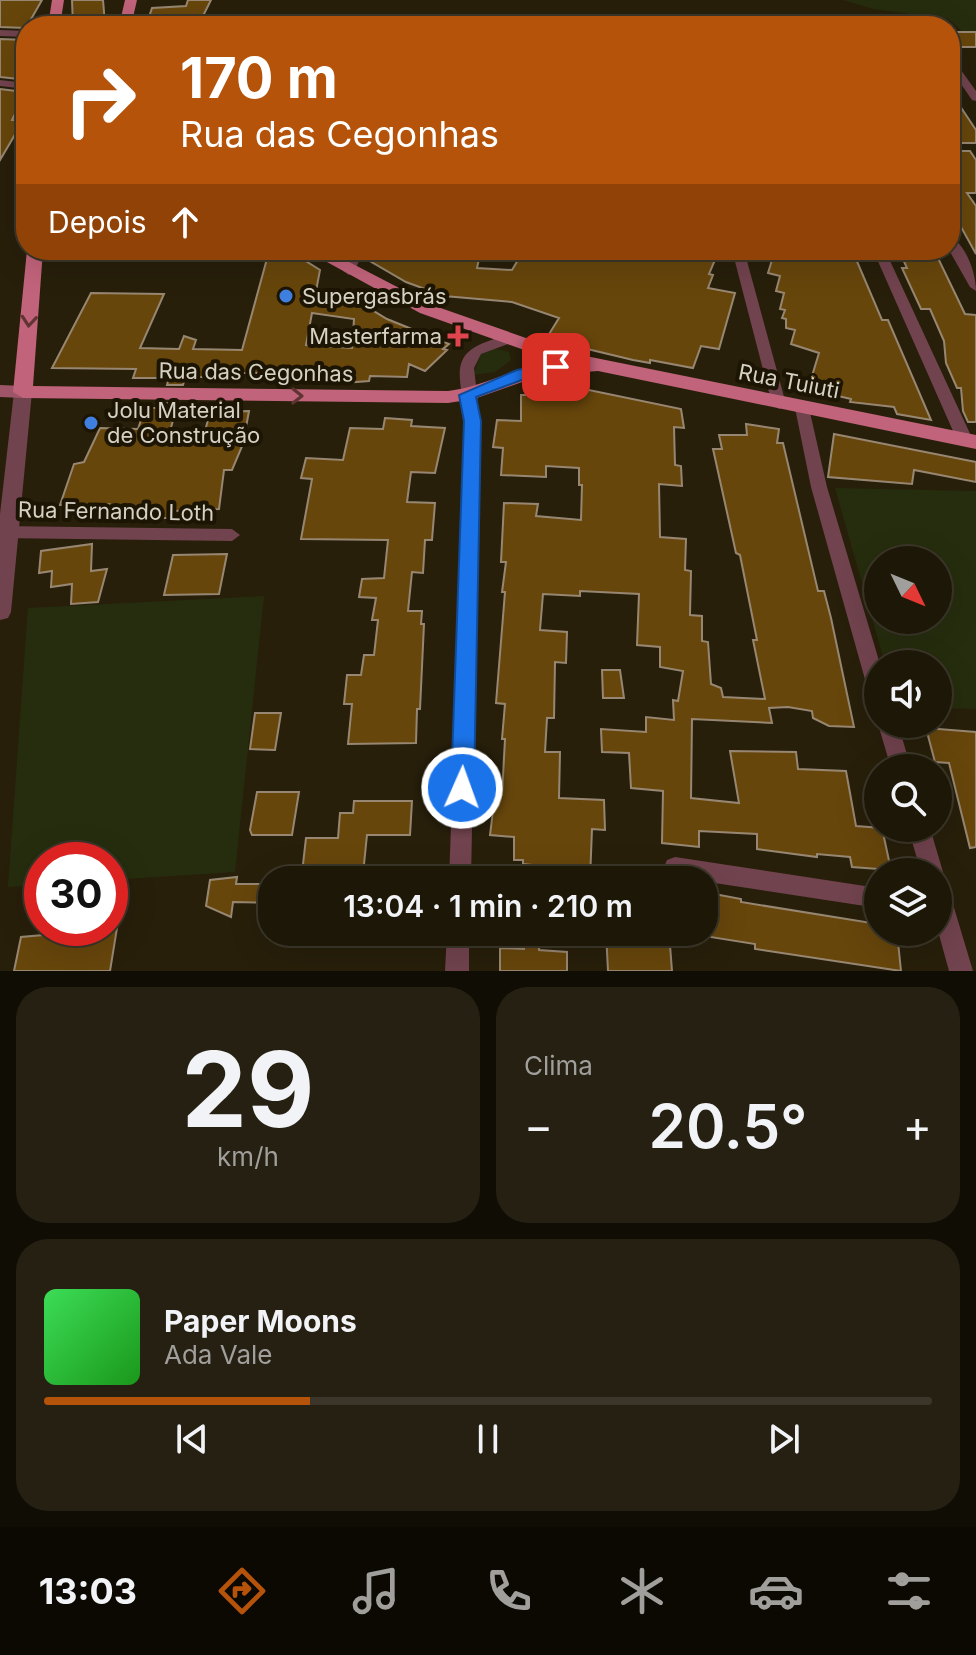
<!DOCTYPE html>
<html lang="pt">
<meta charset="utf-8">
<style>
body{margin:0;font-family:Inter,sans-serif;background:#252012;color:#f1f3f6;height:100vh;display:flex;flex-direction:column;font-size:30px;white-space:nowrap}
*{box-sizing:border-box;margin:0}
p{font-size:26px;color:#a09f9c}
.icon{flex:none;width:44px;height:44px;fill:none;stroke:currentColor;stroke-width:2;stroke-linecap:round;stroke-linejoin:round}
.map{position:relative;height:971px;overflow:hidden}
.side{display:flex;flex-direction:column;gap:16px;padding:16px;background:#100d04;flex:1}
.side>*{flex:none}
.guide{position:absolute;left:16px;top:16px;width:944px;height:244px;border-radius:32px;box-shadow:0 8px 32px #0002,0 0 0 2px #3b3629;background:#b45309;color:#fff;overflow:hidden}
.needle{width:52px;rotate:133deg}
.controls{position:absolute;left:864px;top:546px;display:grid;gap:16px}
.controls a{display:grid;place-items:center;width:88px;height:88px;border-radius:50%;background:#1d1708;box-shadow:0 8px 32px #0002,0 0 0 2px #3b3629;font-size:40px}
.speed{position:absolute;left:24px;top:842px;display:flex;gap:16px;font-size:40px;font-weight:700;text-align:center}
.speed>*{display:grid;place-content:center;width:104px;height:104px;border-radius:50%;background:#1d1708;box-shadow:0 8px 32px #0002,0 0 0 2px #3b3629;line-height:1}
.speed .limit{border:12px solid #d22;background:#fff;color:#111}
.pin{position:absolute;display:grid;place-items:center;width:68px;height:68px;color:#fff;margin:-34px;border-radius:16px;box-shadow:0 4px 12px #0006}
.me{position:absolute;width:88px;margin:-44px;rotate:2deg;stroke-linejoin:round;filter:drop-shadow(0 0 6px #0008)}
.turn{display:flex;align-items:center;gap:28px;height:168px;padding:0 32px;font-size:36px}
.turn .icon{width:104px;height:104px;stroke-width:2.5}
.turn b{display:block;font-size:56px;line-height:68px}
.then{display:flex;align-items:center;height:76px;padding:0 32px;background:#0003;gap:16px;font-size:30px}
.big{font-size:60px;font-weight:600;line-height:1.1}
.side .widget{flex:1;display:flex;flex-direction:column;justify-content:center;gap:12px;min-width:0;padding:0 28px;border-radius:32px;background:#252012}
.side .dial{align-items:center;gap:0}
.dial b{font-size:104px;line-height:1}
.song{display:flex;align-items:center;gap:24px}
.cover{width:96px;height:96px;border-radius:12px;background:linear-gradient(135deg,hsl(130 70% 55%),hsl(120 70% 35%))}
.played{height:8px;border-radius:4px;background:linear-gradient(90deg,#b45309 30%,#3b3629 30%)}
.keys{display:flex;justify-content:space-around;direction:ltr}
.heat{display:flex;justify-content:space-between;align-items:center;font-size:44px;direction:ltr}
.side .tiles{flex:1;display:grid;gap:16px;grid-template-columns:1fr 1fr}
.widget:last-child{grid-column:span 2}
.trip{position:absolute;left:258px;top:866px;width:460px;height:80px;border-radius:32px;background:#1d1708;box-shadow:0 8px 32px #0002,0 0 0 2px #3b3629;font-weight:600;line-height:80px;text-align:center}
.tabs{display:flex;height:128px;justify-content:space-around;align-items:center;background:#0c0903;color:#a09f9c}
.tabs .icon{width:56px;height:56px}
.tabs .current{color:#b45309}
.tabs b{font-size:36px;color:#f1f3f6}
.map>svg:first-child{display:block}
.green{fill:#262d0e;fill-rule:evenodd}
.building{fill:#67460b;stroke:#978772;stroke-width:2;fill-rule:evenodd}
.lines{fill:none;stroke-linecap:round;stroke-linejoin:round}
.minor{fill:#71434e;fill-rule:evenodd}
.tertiary{fill:#71434e;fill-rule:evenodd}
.secondary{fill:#9e5567;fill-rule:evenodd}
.primary{fill:#c1637b;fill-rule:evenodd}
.oneway{stroke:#5f3433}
.route{fill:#1a73e8;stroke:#114b97;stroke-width:2}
.shop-dot{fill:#3f7fe0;stroke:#1d1503;stroke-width:3}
.health-dot{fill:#e0444e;stroke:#1d1503;stroke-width:3}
.labels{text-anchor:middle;stroke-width:8;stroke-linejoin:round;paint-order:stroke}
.poi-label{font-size:22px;fill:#d6d1c5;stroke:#1d1503;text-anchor:start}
.street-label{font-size:22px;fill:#d6d1c5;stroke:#1d1503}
</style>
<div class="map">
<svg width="976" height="971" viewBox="0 0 976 971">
<rect width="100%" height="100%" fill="#271f0a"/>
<path class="green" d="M 843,0 L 976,0 L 976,37 L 969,37 L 948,19 L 873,9 Z
M 493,348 L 509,352 L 511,360 L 495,372 L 473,375 L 481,354 Z
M 835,488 L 976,491 L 976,709 L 938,708 L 938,664 L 885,664 ZM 878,560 L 938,560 L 938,620 L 878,620 Z
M 264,596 L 235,872 L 110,880 L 110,860 L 42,860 L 42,885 L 8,887 L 28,608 Z"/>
<path class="building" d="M 0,0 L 42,0 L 26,28 L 0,27 Z
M 72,0 L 103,0 L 105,24 L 73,26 Z
M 188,0 L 211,0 L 198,26 L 146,26 L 152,8 L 186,6 Z
M 950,32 L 976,32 L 976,47 L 959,47 Z
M 0,39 L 26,40 L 25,74 L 18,75 L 19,79 L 0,77 Z
M 0,89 L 24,92 L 25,95 L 12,120 L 23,121 L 0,160 Z
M 950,91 L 976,130 L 976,143 L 955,143 L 950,135 Z
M 950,151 L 970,151 L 976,160 L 976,193 L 967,193 L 976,206 L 976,254 L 950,207 Z
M 366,250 L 411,250 L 461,256 L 462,250 L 481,250 L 477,268 L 512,270 L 524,250 L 689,250 L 717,255 L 709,274 L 713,275 L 708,288 L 735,293 L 719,349 L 701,346 L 693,368 L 650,360 L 650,363 L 633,360 L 546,339 L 559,318 L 512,302 L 444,296 L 406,282 L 363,257 Z
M 775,250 L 853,252 L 882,320 L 888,320 L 931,420 L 897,414 L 894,407 L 850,402 L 851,399 L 808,389 L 819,353 L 791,344 L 795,330 L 786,328 L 786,319 L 782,318 L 785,310 L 780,309 L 784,293 L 776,291 L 780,276 L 768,273 Z
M 268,255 L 296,255 L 320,270 L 316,291 L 349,296 L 387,319 L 449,344 L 443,349 L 447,350 L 425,371 L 409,364 L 407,377 L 370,376 L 369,381 L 343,383 L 306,381 L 309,373 L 228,373 L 226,377 L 194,377 L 185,378 L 183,385 L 167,385 L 169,378 L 133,378 L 136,369 L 52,368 L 91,293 L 164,294 L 140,348 L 179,349 L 184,336 L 196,340 L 193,349 L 242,350 ZM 312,313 L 354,319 L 352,348 L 306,345 Z
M 901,255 L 937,256 L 965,314 L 976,315 L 976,422 L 968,422 L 963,411 L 961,388 L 957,388 L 946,363 L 944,341 L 930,309 L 921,309 L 902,268 L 907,268 Z
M 555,383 L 681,409 L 684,428 L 674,427 L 675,465 L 681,466 L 682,486 L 659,484 L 660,537 L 686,539 L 685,570 L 691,571 L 690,615 L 702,616 L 702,641 L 708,642 L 711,684 L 721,688 L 723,697 L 765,699 L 753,640 L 757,640 L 740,555 L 736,553 L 713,449 L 722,449 L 719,435 L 747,435 L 746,424 L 779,429 L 777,443 L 783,443 L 818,591 L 824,591 L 831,618 L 854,727 L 829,726 L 813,718 L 812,711 L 788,707 L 769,708 L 772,723 L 692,719 L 691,798 L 739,803 L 730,751 L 796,752 L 798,769 L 846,771 L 856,826 L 882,828 L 891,870 L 852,867 L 850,857 L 817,854 L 817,857 L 757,849 L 757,834 L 699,831 L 699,847 L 662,843 L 663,791 L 631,788 L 629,753 L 602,752 L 601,729 L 646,732 L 646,717 L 674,720 L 673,700 L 678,701 L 683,671 L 660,667 L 660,647 L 637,645 L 639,594 L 580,591 L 580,596 L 543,594 L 540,630 L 567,632 L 566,663 L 555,662 L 554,718 L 547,718 L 545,752 L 560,752 L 559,798 L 604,800 L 605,830 L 592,829 L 590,880 L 549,880 L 550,867 L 523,864 L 523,860 L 514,860 L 514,837 L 490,835 L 495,795 L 502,795 L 505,739 L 502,739 L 505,704 L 496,703 L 505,592 L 502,592 L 506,562 L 501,562 L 504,503 L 538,504 L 536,516 L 581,520 L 582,485 L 579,485 L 579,468 L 546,466 L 546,477 L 501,475 L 503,448 L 493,447 L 497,420 L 521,421 L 521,395 L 550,395 Z
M 160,403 L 178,403 L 168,438 L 203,439 L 210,412 L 249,411 L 243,444 L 232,470 L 224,470 L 219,509 L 174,511 L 173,518 L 103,518 L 109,504 L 60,505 L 74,464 L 84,462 L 100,428 L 138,429 L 145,408 L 158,408 Z
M 385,418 L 412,420 L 411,426 L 445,428 L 435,473 L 411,472 L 407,502 L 435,503 L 432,540 L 425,540 L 423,573 L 412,572 L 408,611 L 422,611 L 421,624 L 424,624 L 420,709 L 417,709 L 416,743 L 348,744 L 352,704 L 344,704 L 347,675 L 361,675 L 364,655 L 374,655 L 378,620 L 372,620 L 376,598 L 359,597 L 362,579 L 384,578 L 388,540 L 301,539 L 312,479 L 301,478 L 306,458 L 343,460 L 350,428 L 383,429 Z
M 834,434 L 976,462 L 976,482 L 914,470 L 912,484 L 828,477 Z
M 92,544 L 91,571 L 107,569 L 98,602 L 71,604 L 72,584 L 51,587 L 52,571 L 39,573 L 41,551 Z
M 227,554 L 219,594 L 164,595 L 173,555 Z
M 602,670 L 620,670 L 624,698 L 603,698 Z
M 255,713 L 281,713 L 275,750 L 250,749 Z
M 926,728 L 976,732 L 976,847 L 970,848 L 949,763 L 935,762 Z
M 257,792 L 299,792 L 292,835 L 252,835 L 250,830 Z
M 354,801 L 412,801 L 410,835 L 367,835 L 363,874 L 302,873 L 306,838 L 338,838 L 340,813 L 353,813 Z
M 237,877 L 236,884 L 272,884 L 272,903 L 233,902 L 231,917 L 206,906 L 210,880 Z
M 704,892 L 741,899 L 741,902 L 878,924 L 878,932 L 897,932 L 901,971 L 755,949 L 755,944 L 704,936 Z
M 66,928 L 117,928 L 110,971 L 14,971 L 21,937 L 66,933 Z
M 606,932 L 669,932 L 672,971 L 608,971 Z
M 524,940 L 540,941 L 539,950 L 567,952 L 567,971 L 500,971 L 500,948 L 524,949 Z"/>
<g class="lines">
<path class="minor" d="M 921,17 L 924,18 L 929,26 L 921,26 L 917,20 Z
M 0,30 L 26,31 L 26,37 L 0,36 Z
M 950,58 L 953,59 L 976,91 L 976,101 L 972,100 L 950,68 Z
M 0,80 L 26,83 L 26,89 L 0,86 Z
M 950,236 C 966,245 976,273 976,291 L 970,287 L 949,250 Z
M 351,250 L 363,250 L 355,271 L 349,275 L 343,271 Z
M 732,250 L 744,250 L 786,404 L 784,407 L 779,409 L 772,404 Z
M 873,250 L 885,250 L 973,440 L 970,443 L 965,445 L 957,440 Z
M 506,336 L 511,337 L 513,340 L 511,343 L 481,354 L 474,368 L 480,421 L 471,880 L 449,880 L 466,421 C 459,370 446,350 506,336 Z
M 802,403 L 809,408 L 827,487 L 880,664 L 878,698 L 871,695 L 868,690 L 811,487 L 795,408 Z
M 0,526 L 232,529 L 240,535 L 232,541 L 0,538 Z
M 878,724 L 898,724 L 911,768 L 891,768 Z
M 908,828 L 930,828 L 943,872 L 940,879 L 938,872 L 921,872 Z
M 675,857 L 878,888 L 878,908 L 675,877 L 667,874 L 664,867 L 667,860 Z
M 938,881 L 946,884 L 949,891 L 973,971 L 949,971 L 938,931 Z
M 447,932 L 469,932 L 469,971 L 445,971 Z"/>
<path class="tertiary" d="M 23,386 L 32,392 L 11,612 L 8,618 L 0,620 L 0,514 L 14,392 Z"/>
<path class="secondary" d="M 0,385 L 23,386 L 33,392 L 23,398 L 0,397 Z"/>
<path class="primary" d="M 52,0 L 64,0 L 60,26 L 48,26 Z
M 125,0 L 137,0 L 131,26 L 119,26 Z
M 27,250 L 43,250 L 33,386 L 448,391 C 486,387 519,364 558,362 L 420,313 L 305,250 L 326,250 L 432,305 L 566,352 L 976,435 L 976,449 L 598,371 L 542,375 L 474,399 L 448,403 L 23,398 L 13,392 Z"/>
</g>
<defs><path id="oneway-chevron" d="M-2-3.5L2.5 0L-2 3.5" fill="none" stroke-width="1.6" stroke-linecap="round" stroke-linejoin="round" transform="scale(2)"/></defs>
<g class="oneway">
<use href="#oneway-chevron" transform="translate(29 321) rotate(95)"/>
<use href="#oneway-chevron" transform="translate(297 396) rotate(1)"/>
</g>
<path class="route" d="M 556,362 L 561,363 L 561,370 L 527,378 L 476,397 L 481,421 L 474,788 L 471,795 L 462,798 L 454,795 L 451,788 L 464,421 L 459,395 L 517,370 Z"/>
<g class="shop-dot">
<circle cx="286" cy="296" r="8"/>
<circle cx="91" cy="423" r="8"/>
</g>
<path class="health-dot" d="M454 324h8v8h8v8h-8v8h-8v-8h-8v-8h8z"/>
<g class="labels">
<g class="poi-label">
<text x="302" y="304">Supergasbrás</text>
<text x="442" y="344" text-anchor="end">Masterfarma</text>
<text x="107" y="418">Jolu Material<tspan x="107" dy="25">de Construção</tspan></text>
</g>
<g class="street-label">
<text transform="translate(256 372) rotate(1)" y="8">Rua das Cegonhas</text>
<text transform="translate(789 381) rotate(11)" y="8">Rua Tuiuti</text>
<text transform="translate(116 511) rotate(1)" y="8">Rua Fernando Loth</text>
</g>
</g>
</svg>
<div class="controls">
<a><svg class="needle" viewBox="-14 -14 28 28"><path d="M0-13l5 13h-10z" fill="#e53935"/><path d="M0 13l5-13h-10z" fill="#a09f9c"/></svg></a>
<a><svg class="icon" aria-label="sound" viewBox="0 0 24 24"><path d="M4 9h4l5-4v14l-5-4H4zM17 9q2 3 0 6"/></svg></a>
<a><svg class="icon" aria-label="search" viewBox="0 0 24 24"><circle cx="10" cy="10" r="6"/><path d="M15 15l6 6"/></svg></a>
<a><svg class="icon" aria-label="layers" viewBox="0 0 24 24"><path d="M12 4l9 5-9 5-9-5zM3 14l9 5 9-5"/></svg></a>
</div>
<div class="speed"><div class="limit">30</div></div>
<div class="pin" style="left:556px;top:367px;background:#d93025"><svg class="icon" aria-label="arrive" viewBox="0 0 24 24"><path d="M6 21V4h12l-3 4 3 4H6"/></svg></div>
<svg class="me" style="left:462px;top:788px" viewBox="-20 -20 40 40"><circle r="17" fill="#1a73e8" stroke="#fff" stroke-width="3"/><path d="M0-11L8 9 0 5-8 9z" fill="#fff"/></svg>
<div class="trip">13:04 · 1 min · 210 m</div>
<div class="guide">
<div class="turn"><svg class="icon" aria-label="right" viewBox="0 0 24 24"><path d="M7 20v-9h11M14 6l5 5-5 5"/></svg><div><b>170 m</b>Rua das Cegonhas</div></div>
<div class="then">Depois<svg class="icon" aria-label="ahead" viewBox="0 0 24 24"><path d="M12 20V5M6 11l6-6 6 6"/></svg></div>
</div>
</div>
<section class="side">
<div class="tiles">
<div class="widget dial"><b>29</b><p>km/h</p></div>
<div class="widget"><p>Clima</p>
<div class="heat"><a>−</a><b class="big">20.5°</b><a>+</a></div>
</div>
<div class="widget">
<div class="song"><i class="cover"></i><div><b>Paper Moons</b><p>Ada Vale</p></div></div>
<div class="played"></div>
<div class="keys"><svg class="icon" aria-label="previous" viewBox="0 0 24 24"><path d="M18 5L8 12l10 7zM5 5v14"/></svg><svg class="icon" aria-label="pause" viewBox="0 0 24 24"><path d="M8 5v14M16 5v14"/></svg><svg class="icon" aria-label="next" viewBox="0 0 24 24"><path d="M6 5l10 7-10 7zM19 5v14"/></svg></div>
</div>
</div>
</section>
<nav class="tabs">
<b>13:03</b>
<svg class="icon current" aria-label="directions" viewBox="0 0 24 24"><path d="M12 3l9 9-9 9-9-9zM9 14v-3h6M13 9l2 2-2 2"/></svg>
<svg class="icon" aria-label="music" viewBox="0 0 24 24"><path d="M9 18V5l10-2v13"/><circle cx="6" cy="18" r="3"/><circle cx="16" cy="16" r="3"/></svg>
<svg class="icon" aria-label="phone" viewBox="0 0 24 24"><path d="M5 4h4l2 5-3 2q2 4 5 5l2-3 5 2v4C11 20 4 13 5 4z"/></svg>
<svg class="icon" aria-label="climate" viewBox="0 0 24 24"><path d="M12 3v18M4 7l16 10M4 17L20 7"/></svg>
<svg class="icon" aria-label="car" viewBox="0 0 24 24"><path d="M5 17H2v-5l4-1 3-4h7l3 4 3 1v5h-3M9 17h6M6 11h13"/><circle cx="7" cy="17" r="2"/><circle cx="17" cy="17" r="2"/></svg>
<svg class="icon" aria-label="filters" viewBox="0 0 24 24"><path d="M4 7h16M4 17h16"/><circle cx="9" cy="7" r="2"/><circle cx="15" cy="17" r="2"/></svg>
</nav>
